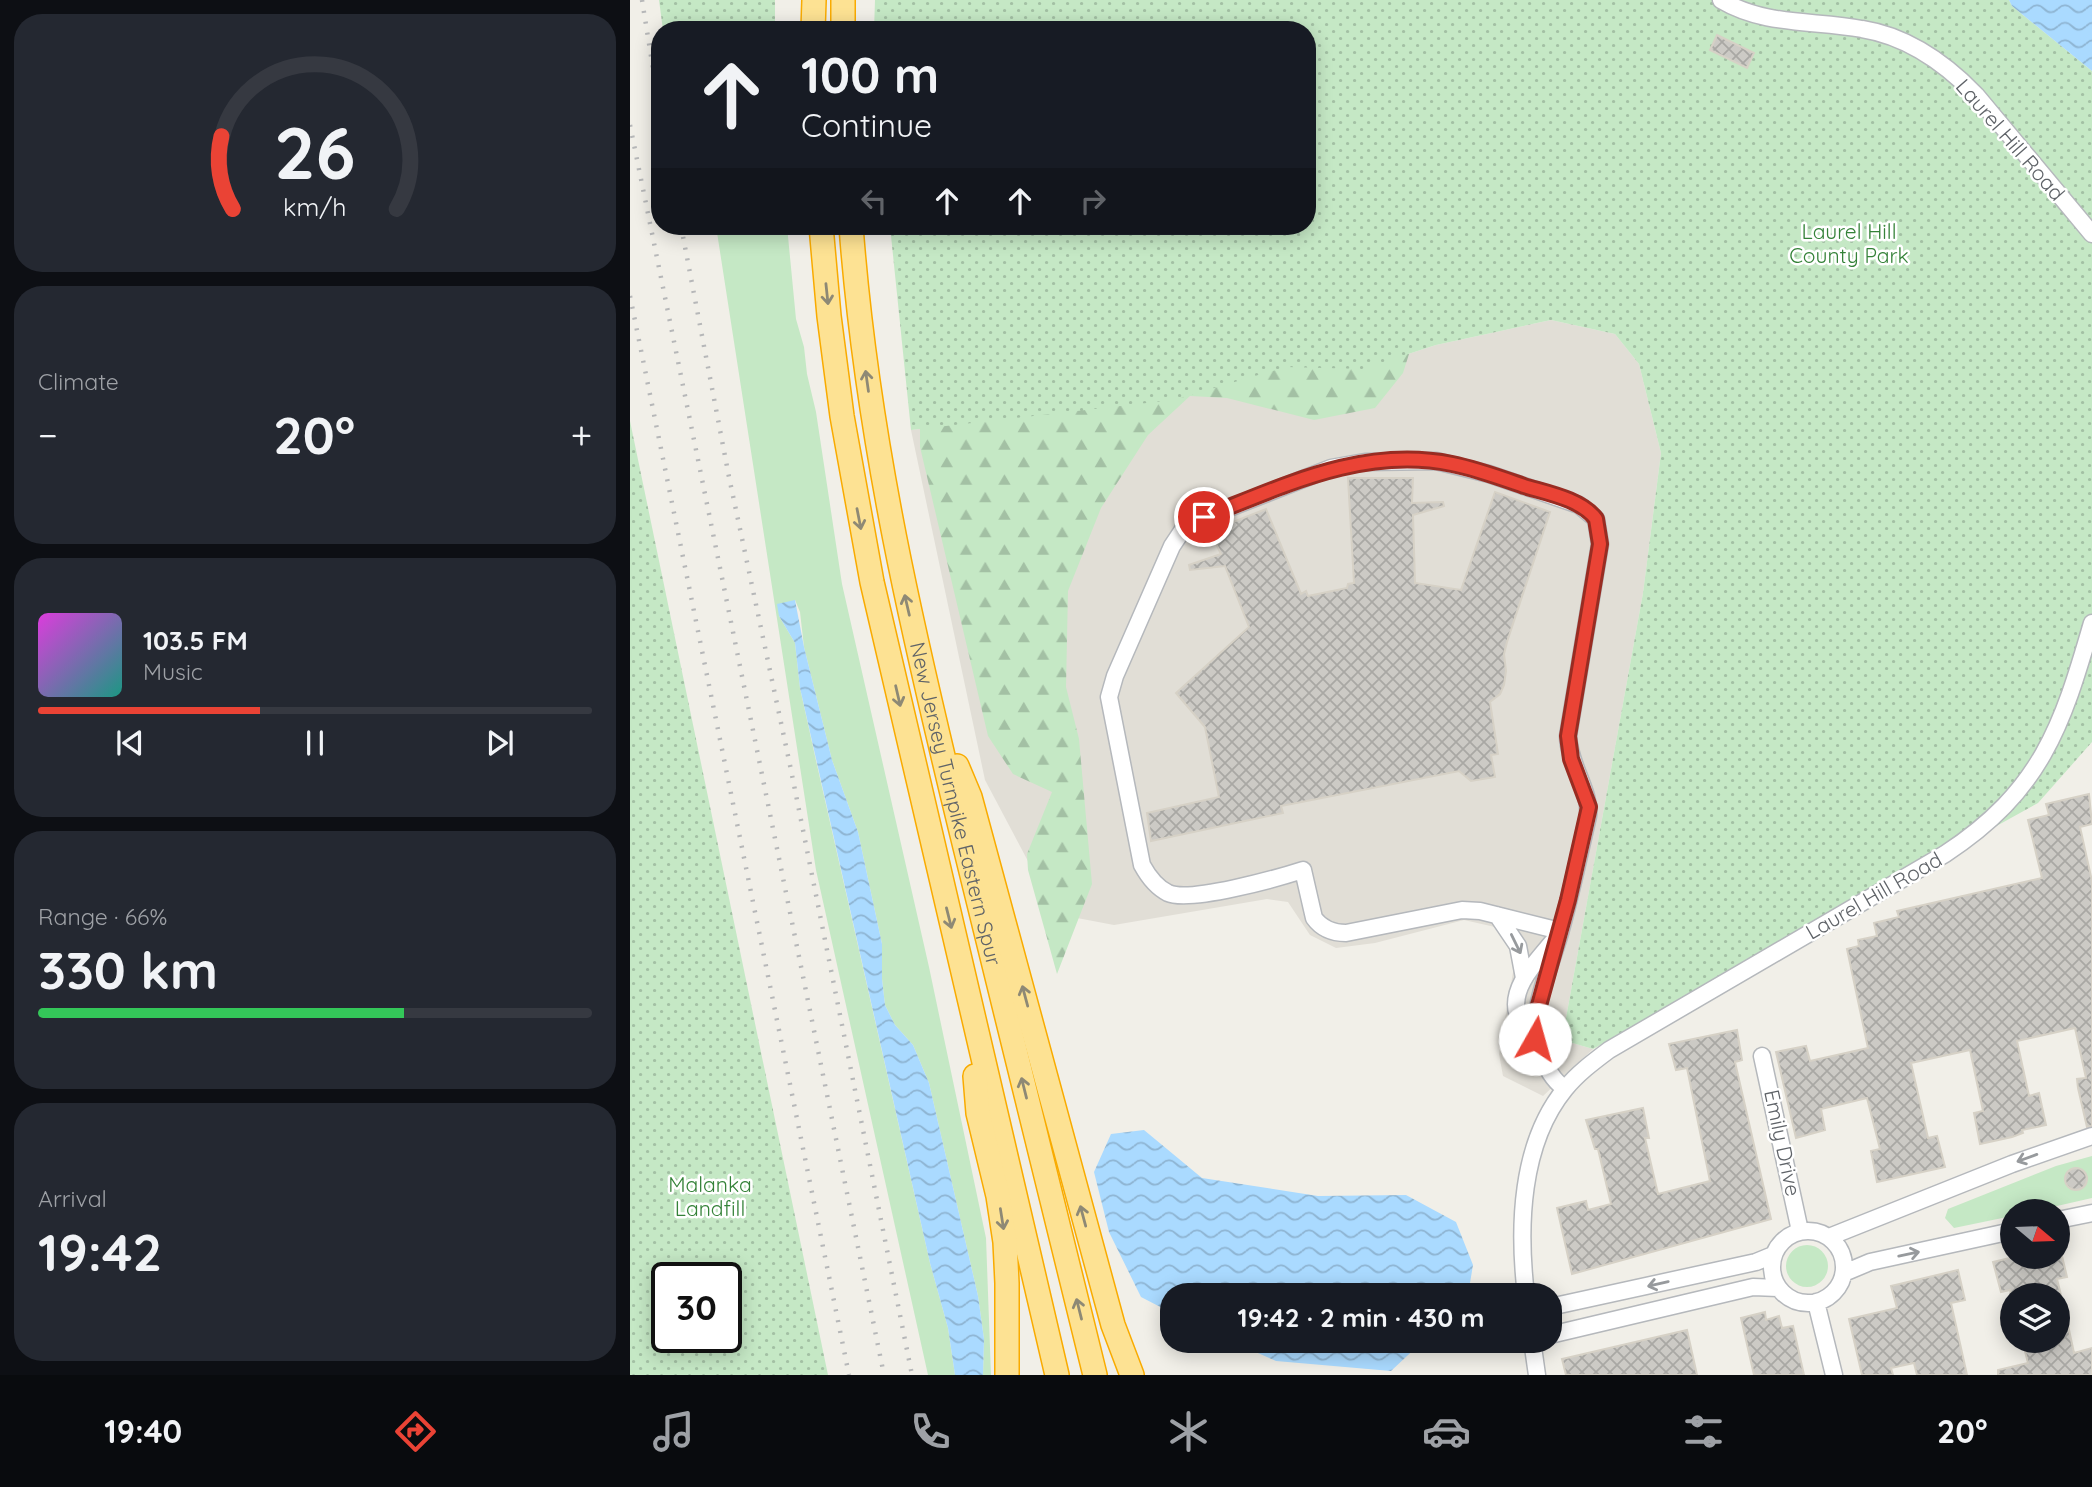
<!DOCTYPE html>
<meta charset="utf-8">
<style>
body{margin:0;font-family:Quicksand,sans-serif;background:#242831;color:#f1f3f6;height:100vh;display:flex;flex-direction:column;font-size:26px;white-space:nowrap}
*{box-sizing:border-box;margin:0}
p{font-size:23px;color:#9ea1a6}
.icon{flex:none;width:38px;height:38px;fill:none;stroke:currentColor;stroke-width:2;stroke-linecap:round;stroke-linejoin:round}
.map{position:relative;flex:1;overflow:hidden}
.drawer{display:flex;flex-direction:column;gap:14px;padding:14px;background:#0d0f14;width:630px}
.drawer>*{flex:none}
.guide{position:absolute;left:21px;top:21px;width:665px;height:214px;border-radius:28px;box-shadow:0 4px 18px #0003;background:#171b24;color:#f1f3f6;overflow:hidden}
.needle{width:46px;rotate:109deg}
.controls{position:absolute;left:1370px;top:1199px;display:grid;gap:14px}
.controls a{display:grid;place-items:center;width:70px;height:70px;border-radius:50%;background:#171b24;box-shadow:0 4px 18px #0003;font-size:35px}
.speed{position:absolute;left:21px;top:1262px;display:flex;gap:14px;font-size:35px;font-weight:700;text-align:center}
.speed>*{display:grid;place-content:center;width:91px;height:91px;border-radius:50%;background:#171b24;box-shadow:0 4px 18px #0003;line-height:1}
.speed .limit{border:4px solid #111;border-radius:10px;background:#fff;color:#111}
.pin{position:absolute;display:grid;place-items:center;width:60px;height:60px;color:#fff;margin:-30px;border:4px solid #fff;border-radius:50%;box-shadow:0 2px 7px #0007}
.me{position:absolute;width:77px;margin:-38px;rotate:7deg;stroke-linejoin:round;filter:drop-shadow(0 0 5px #0008)}
.turn{display:flex;align-items:center;gap:24px;height:147px;padding:0 35px;font-size:32px}
.turn .icon{width:91px;height:91px;stroke-width:2.5}
.turn b{display:block;font-size:49px;line-height:60px}
.lanes{display:flex;align-items:center;height:66px;padding:0 35px;background:#0003;justify-content:center;gap:35px;direction:ltr}
.lanes .off{opacity:.35}
.big{font-size:52px;font-weight:800;line-height:1.1}
.drawer .tile{flex:1;display:flex;flex-direction:column;justify-content:center;gap:10px;min-width:0;padding:0 24px;border-radius:28px;background:#242831}
.drawer .dial{align-items:center;gap:0}
.dial svg{height:182px;overflow:visible;fill:none;stroke:#363941;stroke-width:7;stroke-linecap:round;text-anchor:middle}
.dial text{fill:#f1f3f6;stroke:none}
.song{display:flex;align-items:center;gap:21px}
.cover{width:84px;height:84px;border-radius:10px;background:linear-gradient(135deg,hsl(300 70% 55%),hsl(170 70% 35%))}
.played{height:7px;border-radius:4px;background:linear-gradient(90deg,#ea4335 40%,#363941 40%)}
.keys{display:flex;justify-content:space-around;direction:ltr}
.heat{display:flex;justify-content:space-between;align-items:center;font-size:38px;direction:ltr}
.charge{height:10px;border-radius:5px;background:linear-gradient(90deg,#34c759 66%,#363941 0)}
.trip{position:absolute;left:530px;top:1283px;width:402px;height:70px;border-radius:28px;background:#171b24;box-shadow:0 4px 18px #0003;font-weight:800;line-height:70px;text-align:center}
.tab-bar{display:flex;height:112px;justify-content:space-around;align-items:center;background:#090b0e;color:#9ea1a6}
.tab-bar .icon{width:49px;height:49px}
.tab-bar .selected{color:#ea4335}
.tab-bar b{font-size:32px;color:#f1f3f6}
main{display:flex;flex:1;min-height:0}
.map>svg:first-child{display:block}
.education{fill:#e1ded6}
.grass{fill:#c5e8c5}
.forest{fill:url(#forest-firs)}
.park{fill:url(#park-dots);fill-rule:evenodd}
.water{fill:url(#water-waves)}
.building{fill:url(#building-cross-hatch);stroke:#d6d1c6;stroke-width:2}
.lines{fill:none;stroke-linecap:round;stroke-linejoin:round}
.minor-casing{stroke:#b5b8bc;stroke-width:19}
.highway-casing{stroke:#f9ab00;stroke-width:26}
.minor{stroke:#fff;stroke-width:16}
.highway{stroke:#fde293;stroke-width:23}
.rail{stroke:#b6b7b8;stroke-width:4.5;stroke-dasharray:2 9;stroke-linecap:butt}
.oneway{stroke:#8e8975}
.oneway2{stroke:#979a9d}
.route-casing{stroke:#982c22;stroke-width:18}
.route{stroke:#ea4335;stroke-width:12}
.labels{text-anchor:middle;stroke-width:5;stroke-linejoin:round;paint-order:stroke}
.street-label{font-size:21px;fill:#5f6368;stroke:#fff}
.park-label{font-size:21px;fill:#348238;stroke:#fff}
</style>
<main>
<section class="drawer">
<div class="tile dial"><svg viewBox="0 0 100 80">
<path d="M14 69A42 42 0 1 1 86 69"/>
<path d="M14 69A42 42 0 0 1 9 37" stroke="#ea4335"/>
<text x="50" y="56" font-size="32" font-weight="700">26</text>
<text x="50" y="72" font-size="11">km/h</text>
</svg></div>
<div class="tile"><p>Climate</p>
<div class="heat"><a>−</a><b class="big">20°</b><a>+</a></div>
</div>
<div class="tile">
<div class="song"><i class="cover"></i><div><b>103.5 FM</b><p>Music</p></div></div>
<div class="played"></div>
<div class="keys"><svg class="icon" aria-label="previous" viewBox="0 0 24 24"><path d="M18 5L8 12l10 7zM5 5v14"/></svg><svg class="icon" aria-label="pause" viewBox="0 0 24 24"><path d="M8 5v14M16 5v14"/></svg><svg class="icon" aria-label="next" viewBox="0 0 24 24"><path d="M6 5l10 7-10 7zM19 5v14"/></svg></div>
</div>
<div class="tile"><p>Range · 66%</p><b class="big">330 km</b><div class="charge"></div></div>
<div class="tile"><p>Arrival</p><b class="big">19:42</b></div>
</section>
<div class="map">
<svg width="1462" height="1375" viewBox="0 0 1462 1375">
<defs>
<pattern id="forest-firs" width="22" height="20" patternUnits="userSpaceOnUse" patternTransform="scale(1.75)"><rect width="22" height="20" fill="#c5e8c5"/><path d="M5 1l3.5 6h-7zM16 11l3.5 6h-7z" fill="#a3c0a4"/></pattern>
<pattern id="park-dots" width="8" height="8" patternUnits="userSpaceOnUse" patternTransform="scale(1.75)"><rect width="8" height="8" fill="#c5e8c5"/><path d="M2 2h.1M6 6h.1" fill="none" stroke="#a3c0a4" stroke-width="1.8" stroke-linecap="round"/></pattern>
<pattern id="water-waves" width="16" height="10" patternUnits="userSpaceOnUse" patternTransform="scale(1.75)"><rect width="16" height="10" fill="#aadaff"/><path d="M0 5q4-4 8 0t8 0" fill="none" stroke="#8eb4d2"/></pattern>
<pattern id="building-cross-hatch" width="8" height="8" patternUnits="userSpaceOnUse" patternTransform="scale(1.75)"><rect width="8" height="8" fill="#cccac5"/><path d="M0 0l8 8M0 8l8-8" fill="none" stroke="#a9a8a4"/></pattern>
</defs>
<rect width="100%" height="100%" fill="#f1efe8"/>
<path class="education" d="M 921,320 L 985,334 L 1009,364 L 1031,453 L 1013,593 L 932,1040 L 963,1049 L 913,1096 L 873,1076 L 869,1054 L 886,955 L 865,927 L 834,920 L 745,943 L 706,948 L 680,935 L 658,902 L 637,899 L 484,925 L 426,914 L 355,780 L 281,430 L 543,400 L 656,367 L 732,369 L 806,345 Z"/>
<path class="grass" d="M 86,226 L 157,226 L 166,319 L 174,347 L 177,374 L 186,412 L 212,584 L 299,967 L 356,1238 L 361,1375 L 353,1375 L 354,1339 L 348,1296 L 299,1083 L 283,1045 L 265,1025 L 255,1005 L 252,979 L 252,944 L 228,832 L 202,760 L 174,647 L 170,612 L 165,600 L 149,616 L 165,643 L 170,688 L 187,765 L 300,1263 L 318,1328 L 325,1375 L 298,1375 L 186,870 Z
M 1462,1156 L 1462,1198 L 1405,1211 L 1382,1211 L 1382,1216 L 1324,1228 L 1315,1218 L 1318,1209 L 1426,1166 Z
M1156 1266a21 21 0 1 1 42 0a21 21 0 1 1-42 0Z"/>
<path class="forest" d="M 443,226 L 779,354 L 773,373 L 745,408 L 684,420 L 597,398 L 560,396 L 518,435 L 471,508 L 438,591 L 436,687 L 449,739 L 462,884 L 427,974 L 398,870 L 397,854 L 422,792 L 383,774 L 358,736 L 290,447 L 290,421 Z"/>
<path class="park" d="M 29,0 L 145,0 L 145,30 L 33,30 Z
M 245,0 L 1379,0 L 1382,6 L 1462,71 L 1462,742 L 1408,803 L 963,1049 L 932,1040 L 1013,593 L 1031,453 L 1009,364 L 985,334 L 921,320 L 806,345 L 732,369 L 656,367 L 543,400 L 281,430 L 260,226 L 677,226 L 677,30 L 244,30 Z
M 0,421 L 198,1375 L 0,1375 ZM 37,1278 L 96,1278 L 96,1337 L 37,1337 Z"/>
<path class="water" d="M 1379,0 L 1462,0 L 1462,71 L 1382,6 Z
M 165,600 L 174,647 L 202,760 L 228,832 L 252,944 L 252,979 L 255,1005 L 265,1025 L 283,1045 L 299,1083 L 348,1296 L 354,1339 L 353,1375 L 325,1375 L 318,1328 L 300,1263 L 170,688 L 165,643 L 149,616 L 147,604 Z
M 514,1130 L 572,1178 L 688,1196 L 776,1195 L 826,1222 L 843,1265 L 838,1295 L 542,1295 L 542,1313 L 511,1297 L 479,1232 L 464,1172 L 481,1134 Z
M 601,1341 L 793,1340 L 793,1341 L 761,1371 L 646,1361 Z"/>
<path class="building" d="M 1087,35 L 1124,53 L 1117,68 L 1080,50 Z
M 718,478 L 783,478 L 782,503 L 813,502 L 814,506 L 783,515 L 785,583 L 831,590 L 865,492 L 920,512 L 877,642 L 874,654 L 876,671 L 874,685 L 870,694 L 860,702 L 868,754 L 861,755 L 865,777 L 841,781 L 829,771 L 651,806 L 653,813 L 521,841 L 517,813 L 589,797 L 575,727 L 546,693 L 619,627 L 595,566 L 560,570 L 559,565 L 591,554 L 580,531 L 636,509 L 671,594 L 676,591 L 678,596 L 717,588 L 718,584 L 724,583 Z
M 1459,794 L 1462,824 L 1450,827 L 1462,881 L 1462,1126 L 1457,1127 L 1448,1088 L 1447,1079 L 1456,1078 L 1445,1028 L 1387,1041 L 1399,1096 L 1409,1093 L 1416,1125 L 1392,1130 L 1393,1133 L 1382,1137 L 1350,1144 L 1344,1113 L 1353,1111 L 1340,1050 L 1281,1063 L 1298,1138 L 1307,1136 L 1315,1167 L 1247,1182 L 1241,1151 L 1250,1149 L 1237,1098 L 1191,1109 L 1195,1130 L 1166,1138 L 1146,1052 L 1176,1046 L 1180,1061 L 1238,1048 L 1217,949 L 1229,946 L 1228,940 L 1247,936 L 1244,923 L 1269,917 L 1267,911 L 1412,878 L 1398,820 L 1419,815 L 1416,804 Z
M 1107,1030 L 1112,1060 L 1105,1062 L 1141,1219 L 942,1274 L 927,1208 L 956,1201 L 958,1210 L 981,1204 L 968,1149 L 965,1149 L 956,1120 L 1013,1108 L 1019,1138 L 1015,1138 L 1028,1194 L 1080,1181 L 1057,1068 L 1046,1070 L 1039,1044 Z
M1435 1179a11 11 0 1 1 22 0a11 11 0 1 1-22 0Z
M 1388,1256 L 1432,1256 L 1437,1277 L 1427,1279 L 1431,1295 L 1381,1295 L 1380,1290 L 1371,1292 L 1363,1262 Z
M 1328,1270 L 1335,1300 L 1321,1303 L 1337,1375 L 1287,1375 L 1284,1363 L 1261,1368 L 1263,1375 L 1232,1375 L 1219,1319 L 1267,1308 L 1261,1286 Z
M 1433,1302 L 1444,1353 L 1462,1348 L 1462,1375 L 1368,1375 L 1368,1370 L 1398,1363 L 1392,1340 L 1428,1340 L 1428,1303 Z
M 1135,1312 L 1136,1320 L 1149,1316 L 1152,1328 L 1163,1326 L 1174,1375 L 1124,1375 L 1111,1318 Z
M 1057,1330 L 1067,1375 L 936,1375 L 932,1359 Z"/>
<g class="lines">
<defs>
<path id="minor" d="M 1091,0 C 1135,26 1183,20 1232,29 C 1276,36 1315,63 1346,95 L 1462,234
M 867,915 L 888,946 L 894,978
M 924,940 C 908,960 878,988 888,1016 C 892,1027 902,1033 907,1043 C 916,1063 917,1075 935,1089
M 905,1039 C 904,1003 920,967 930,933 C 941,894 949,855 958,816 C 961,792 939,765 938,736 L 970,544 L 966,519 L 949,505 L 859,474 L 806,461 L 735,462 L 701,468 L 556,525 L 542,546 L 485,676 L 479,697 L 512,865 C 518,876 526,887 538,893 C 560,903 648,878 673,870 L 684,918 C 692,929 703,933 716,933 L 832,910 L 850,911 L 930,931
M 1132,1056 L 1170,1231
M 1428,1220 L 1462,1213
M1142 1267a36 36 0 1 1 72 0a36 36 0 1 1-72 0Z
M 1199,1237 L 1382,1164 L 1462,1136
M 1214,1273 L 1240,1262 L 1382,1231
M 896,1295 C 888,1228 890,1144 935,1089 C 947,1074 963,1062 979,1050 L 1315,854 C 1411,791 1432,727 1462,623
M 1186,1302 L 1204,1375
M 920,1307 L 1126,1262 L 1143,1255
M 920,1335 L 1123,1287 L 1148,1288
M 902,1340 L 907,1375"/>
<g id="highway">
<path d="M 183,30 L 184,0"/>
<path d="M 213,30 L 213,0"/>
<path d="M 191,226 L 199,316 L 212,416 L 242,582 L 427,1375"/>
<path id="s1" d="M 221,226 C 237,440 284,639 335,847 C 378,1023 422,1199 465,1375"/>
<path d="M 327,766 L 340,797 L 483,1325 L 502,1375"/>
<path d="M 345,1076 L 348,1113 L 368,1196 L 375,1242 L 377,1283 L 377,1375"/>
</g>
</defs>
<use href="#minor" class="minor-casing"/>
<use href="#highway" class="highway-casing"/>
<use href="#minor" class="minor"/>
<use href="#highway" class="highway"/>
<path class="rail" d="M 12,0 L 30,112
M 0,125 L 254,1375
M 51,226 L 99,477 L 161,770 L 282,1375
M 0,296 L 219,1375"/>
</g>
<defs><path id="oneway-shaft" d="M-6 0H5M1.5-3L5.5 0L1.5 3" fill="none" stroke-width="1.6" stroke-linecap="round" stroke-linejoin="round" transform="scale(1.75)"/></defs>
<g class="oneway">
<use href="#oneway-shaft" transform="translate(197 294) rotate(84)"/>
<use href="#oneway-shaft" transform="translate(237 381) rotate(-98)"/>
<use href="#oneway-shaft" transform="translate(229 519) rotate(79)"/>
<use href="#oneway-shaft" transform="translate(277 605) rotate(-103)"/>
<use href="#oneway-shaft" transform="translate(268 696) rotate(77)"/>
<use href="#oneway-shaft" transform="translate(319 918) rotate(76)"/>
<use href="#oneway-shaft" transform="translate(395 996) rotate(-105)"/>
<use href="#oneway-shaft" transform="translate(394 1088) rotate(-104)"/>
<use href="#oneway-shaft" transform="translate(453 1216) rotate(-105)"/>
<use href="#oneway-shaft" transform="translate(372 1219) rotate(81)"/>
<use href="#oneway-shaft" transform="translate(449 1309) rotate(-104)"/>
</g>
<g class="oneway2">
<use href="#oneway-shaft" transform="translate(886 944) rotate(64)"/>
<use href="#oneway-shaft" transform="translate(1397 1158) rotate(160)"/>
<use href="#oneway-shaft" transform="translate(1279 1254) rotate(-12)"/>
<use href="#oneway-shaft" transform="translate(1028 1284) rotate(167)"/>
</g>
<g class="lines">
<defs>
<path id="route" d="M 574,517 C 654,486 733,446 822,464 C 847,469 871,478 894,486 C 917,493 951,499 966,519 L 970,544 L 938,736 L 941,759 L 959,807 L 938,900 L 908,1009 L 905,1039"/>
</defs>
<use href="#route" class="route-casing"/>
<use href="#route" class="route"/>
</g>
<g class="labels">
<g class="street-label">
<text transform="translate(1380 140) rotate(49)" y="7">Laurel Hill Road</text>
<text dy="7" stroke="none"><textPath href="#s1" startOffset="588">New Jersey Turnpike Eastern Spur</textPath></text>
<text transform="translate(1244 896) rotate(-30)" y="7">Laurel Hill Road</text>
<text transform="translate(1152 1143) rotate(78)" y="7">Emily Drive</text>
</g>
<g class="park-label">
<text x="1219" y="239">Laurel Hill<tspan x="1219" dy="24">County Park</tspan></text>
<text x="80" y="1192">Malanka<tspan x="80" dy="24">Landfill</tspan></text>
</g>
</g>
</svg>
<div class="controls">
<a><svg class="needle" viewBox="-14 -14 28 28"><path d="M0-13l5 13h-10z" fill="#e53935"/><path d="M0 13l5-13h-10z" fill="#9ea1a6"/></svg></a>
<a><svg class="icon" aria-label="layers" viewBox="0 0 24 24"><path d="M12 4l9 5-9 5-9-5zM3 14l9 5 9-5"/></svg></a>
</div>
<div class="speed"><div class="limit">30</div></div>
<div class="pin" style="left:574px;top:517px;background:#d93025"><svg class="icon" aria-label="arrive" viewBox="0 0 24 24"><path d="M6 21V4h12l-3 4 3 4H6"/></svg></div>
<svg class="me" style="left:905px;top:1039px" viewBox="-20 -20 40 40"><circle r="19" fill="#fff"/><path d="M0-13L10 11 0 6-10 11z" fill="#ea4335"/></svg>
<div class="trip">19:42 · 2 min · 430 m</div>
<div class="guide">
<div class="turn"><svg class="icon" aria-label="ahead" viewBox="0 0 24 24"><path d="M12 20V5M6 11l6-6 6 6"/></svg><div><b>100 m</b>Continue</div></div>
<div class="lanes"><svg class="icon off" aria-label="left" viewBox="0 0 24 24"><path d="M17 20v-9H6M10 6l-5 5 5 5"/></svg><svg class="icon" aria-label="ahead" viewBox="0 0 24 24"><path d="M12 20V5M6 11l6-6 6 6"/></svg><svg class="icon" aria-label="ahead" viewBox="0 0 24 24"><path d="M12 20V5M6 11l6-6 6 6"/></svg><svg class="icon off" aria-label="right" viewBox="0 0 24 24"><path d="M7 20v-9h11M14 6l5 5-5 5"/></svg></div>
</div>
</div>
</main>
<nav class="tab-bar">
<b>19:40</b>
<svg class="icon selected" aria-label="directions" viewBox="0 0 24 24"><path d="M12 3l9 9-9 9-9-9zM9 14v-3h6M13 9l2 2-2 2"/></svg>
<svg class="icon" aria-label="music" viewBox="0 0 24 24"><path d="M9 18V5l10-2v13"/><circle cx="6" cy="18" r="3"/><circle cx="16" cy="16" r="3"/></svg>
<svg class="icon" aria-label="phone" viewBox="0 0 24 24"><path d="M5 4h4l2 5-3 2q2 4 5 5l2-3 5 2v4C11 20 4 13 5 4z"/></svg>
<svg class="icon" aria-label="climate" viewBox="0 0 24 24"><path d="M12 3v18M4 7l16 10M4 17L20 7"/></svg>
<svg class="icon" aria-label="car" viewBox="0 0 24 24"><path d="M5 17H2v-5l4-1 3-4h7l3 4 3 1v5h-3M9 17h6M6 11h13"/><circle cx="7" cy="17" r="2"/><circle cx="17" cy="17" r="2"/></svg>
<svg class="icon" aria-label="filters" viewBox="0 0 24 24"><path d="M4 7h16M4 17h16"/><circle cx="9" cy="7" r="2"/><circle cx="15" cy="17" r="2"/></svg>
<b>20°</b>
</nav>
